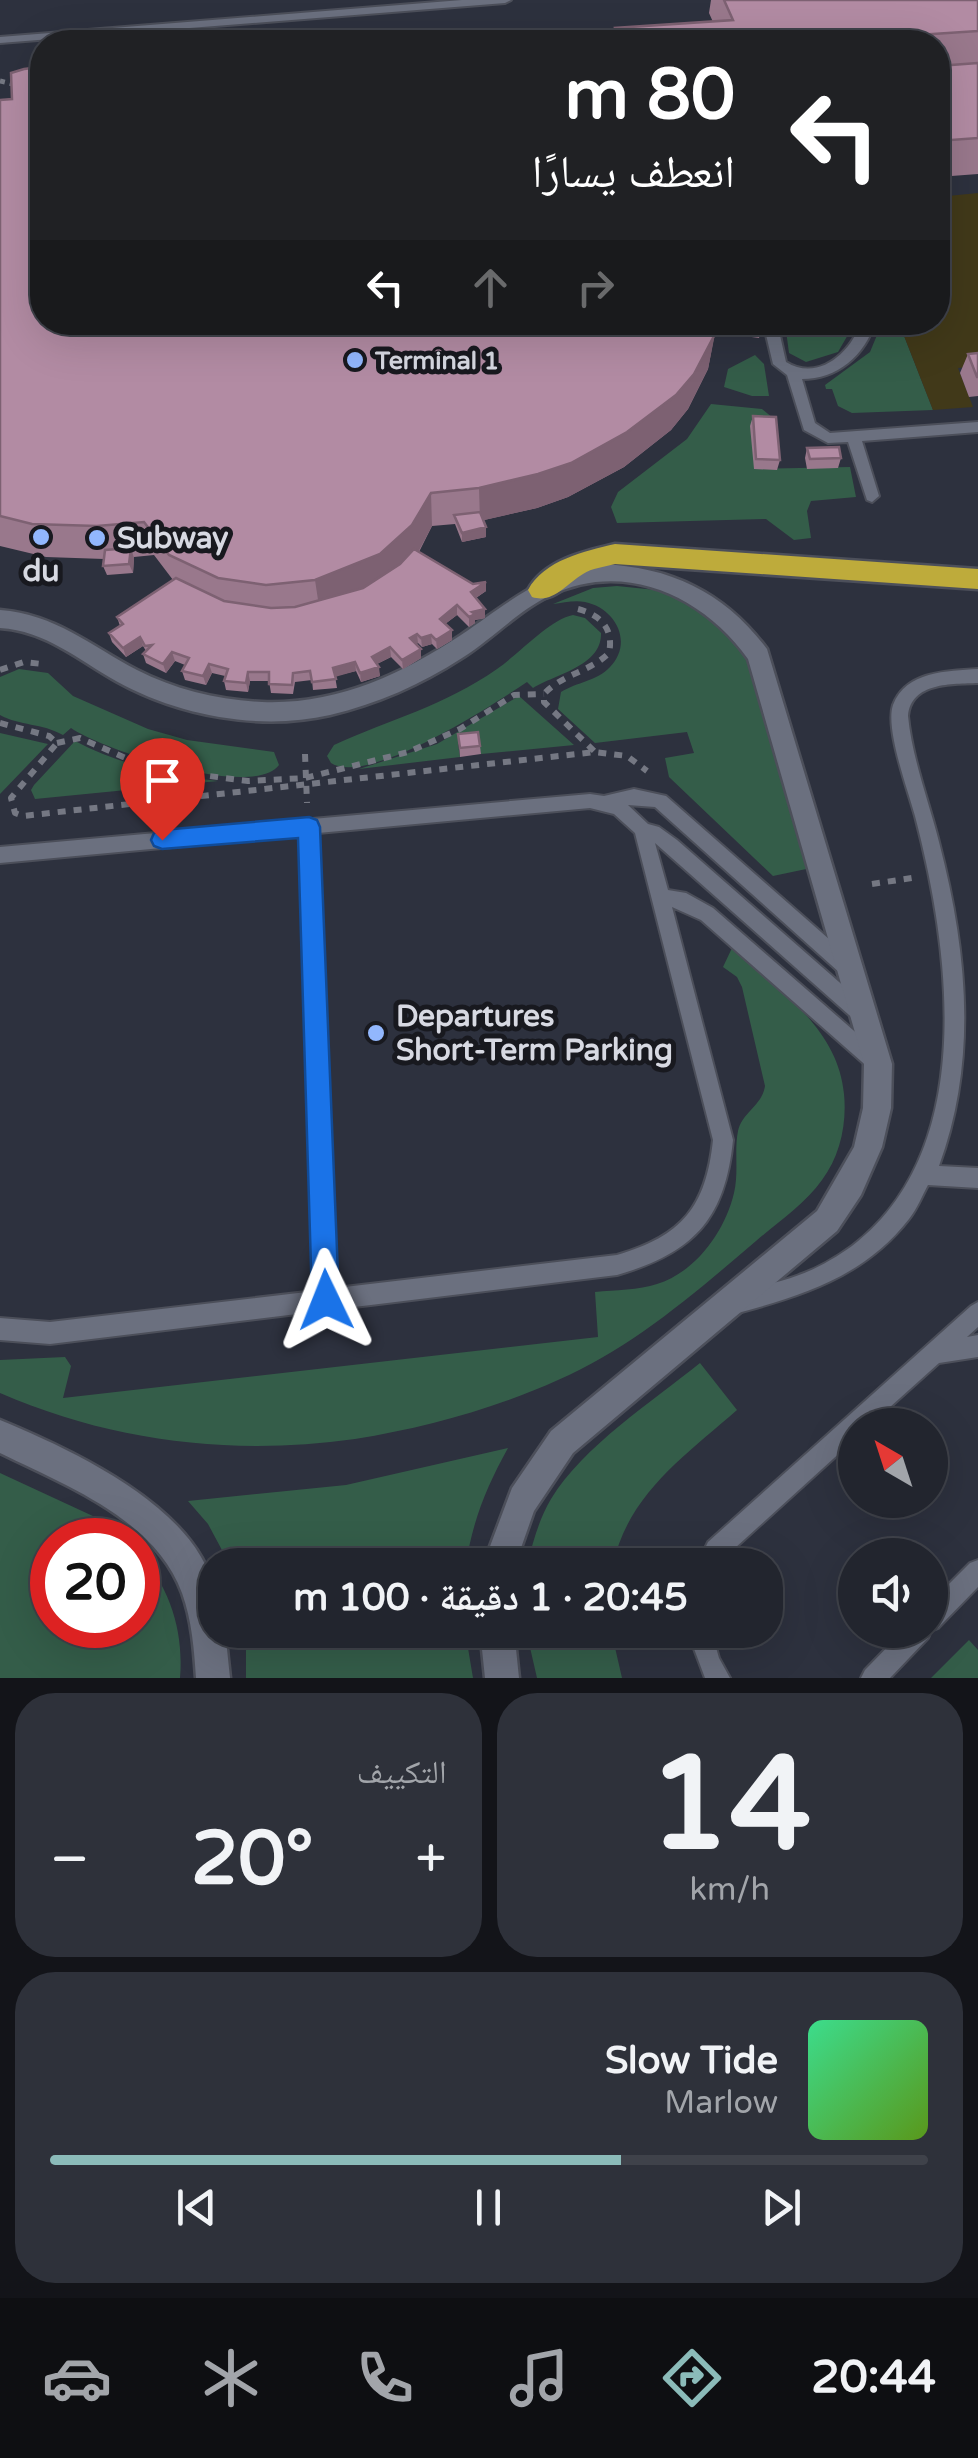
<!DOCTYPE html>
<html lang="ar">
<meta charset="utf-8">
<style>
body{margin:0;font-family:"Varela Round","Noto Naskh Arabic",sans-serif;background:#2e313a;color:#f1f3f6;direction:rtl;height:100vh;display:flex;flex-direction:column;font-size:38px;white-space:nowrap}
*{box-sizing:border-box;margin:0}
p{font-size:32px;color:#a2a5aa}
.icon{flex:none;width:55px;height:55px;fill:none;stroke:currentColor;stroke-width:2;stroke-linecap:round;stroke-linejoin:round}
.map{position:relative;height:1678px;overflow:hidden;direction:ltr}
.drawer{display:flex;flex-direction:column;gap:15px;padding:15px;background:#131419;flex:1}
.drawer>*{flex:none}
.hud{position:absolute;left:30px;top:30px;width:920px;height:305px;border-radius:40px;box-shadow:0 10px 40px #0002,0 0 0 2px #3f424a;direction:rtl;background:#202124;color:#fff;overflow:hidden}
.needle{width:65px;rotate:321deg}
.buttons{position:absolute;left:838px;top:1408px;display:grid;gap:20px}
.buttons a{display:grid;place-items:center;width:110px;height:110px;border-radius:50%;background:#22252e;box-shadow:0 10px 40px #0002,0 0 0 2px #3f424a;font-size:50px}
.speed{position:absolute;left:30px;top:1518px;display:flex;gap:20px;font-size:50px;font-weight:700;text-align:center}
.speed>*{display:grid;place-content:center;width:130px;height:130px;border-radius:50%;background:#22252e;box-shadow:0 10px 40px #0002,0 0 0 2px #3f424a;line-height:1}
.speed .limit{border:15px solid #d22;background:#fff;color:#111}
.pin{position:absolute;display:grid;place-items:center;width:85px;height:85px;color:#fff;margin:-102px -42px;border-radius:50% 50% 50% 0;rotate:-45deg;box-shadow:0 0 10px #0007}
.pin .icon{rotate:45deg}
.me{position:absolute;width:110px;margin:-55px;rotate:358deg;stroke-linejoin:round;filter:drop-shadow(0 0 8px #0008)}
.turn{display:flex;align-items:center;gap:35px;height:210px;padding:0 50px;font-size:45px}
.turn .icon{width:130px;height:130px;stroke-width:2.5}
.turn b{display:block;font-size:70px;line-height:85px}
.lanes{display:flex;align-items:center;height:95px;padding:0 50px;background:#0003;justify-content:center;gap:50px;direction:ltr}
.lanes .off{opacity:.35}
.big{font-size:75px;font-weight:700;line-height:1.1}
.drawer .widget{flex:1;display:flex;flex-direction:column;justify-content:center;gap:15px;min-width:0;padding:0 35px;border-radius:40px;background:#2e313a}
.drawer .dial{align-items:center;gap:0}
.dial b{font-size:130px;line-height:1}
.song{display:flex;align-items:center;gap:30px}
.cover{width:120px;height:120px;border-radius:15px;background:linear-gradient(135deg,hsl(150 70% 55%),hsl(90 70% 35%))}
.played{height:10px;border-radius:5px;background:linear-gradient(90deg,#8bbbb9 65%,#3f424a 65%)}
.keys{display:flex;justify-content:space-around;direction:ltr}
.heat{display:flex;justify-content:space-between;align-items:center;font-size:55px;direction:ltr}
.drawer .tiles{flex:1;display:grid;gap:15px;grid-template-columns:1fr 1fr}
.widget:last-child{grid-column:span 2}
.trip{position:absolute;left:198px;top:1548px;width:585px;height:100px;border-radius:40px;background:#22252e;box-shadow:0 10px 40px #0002,0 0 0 2px #3f424a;font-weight:700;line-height:100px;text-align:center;direction:rtl}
.menu{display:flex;height:160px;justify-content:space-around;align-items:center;background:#0e0f12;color:#a2a5aa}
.menu .icon{width:70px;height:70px}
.menu .on{color:#8bbbb9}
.menu b{font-size:45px;color:#f1f3f6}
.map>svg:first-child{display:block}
.green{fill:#345d49}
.sand{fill:#413919}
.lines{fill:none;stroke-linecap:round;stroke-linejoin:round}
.service-casing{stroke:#4c4f5a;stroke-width:4}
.minor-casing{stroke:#4c4f5a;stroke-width:5}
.motorway-casing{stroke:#4c4f5a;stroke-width:5}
.path-far1{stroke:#757883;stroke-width:5;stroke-dasharray:5 5;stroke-linecap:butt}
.path{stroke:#757883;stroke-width:6;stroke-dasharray:8 8;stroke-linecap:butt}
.service{fill:#6b707f;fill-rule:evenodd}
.minor{fill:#6b707f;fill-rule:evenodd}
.motorway{fill:#beab3b;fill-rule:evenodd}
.wall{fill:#99788c}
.shaded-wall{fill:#7d6172}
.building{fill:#b28ba3;stroke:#7d6172;stroke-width:2.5}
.route{fill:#1a73e8;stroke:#114b97;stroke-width:2.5}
.poi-dot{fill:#92b7fd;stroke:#18191f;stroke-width:4}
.labels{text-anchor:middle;stroke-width:10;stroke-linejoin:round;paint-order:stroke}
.far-poi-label{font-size:25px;font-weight:bold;fill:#d7d9e2;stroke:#18191f;text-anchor:start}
.poi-label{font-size:30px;font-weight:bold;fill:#d7d9e2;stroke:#18191f;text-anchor:start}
</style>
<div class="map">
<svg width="978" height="1678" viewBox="0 0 978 1678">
<rect width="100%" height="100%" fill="#2d313e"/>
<path class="green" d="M 785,323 L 853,323 L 853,326 L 838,352 L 806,362 L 789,353 Z
M 882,323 L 899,323 L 933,410 L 852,413 L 838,406 L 832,389 L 826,389 L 825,385 L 870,352 Z
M 755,355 L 764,364 L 769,396 L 752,396 L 724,387 L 728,369 Z
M 711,404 L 762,409 L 773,418 L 754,469 L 850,467 L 856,497 L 811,501 L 807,511 L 811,538 L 794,540 L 766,519 L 617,523 L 611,507 L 618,492 L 687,439 Z
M 617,586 L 666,591 L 705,608 L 751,661 L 811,868 L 773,876 L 669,777 L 665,758 L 694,753 L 687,732 L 595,743 L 558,709 L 561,692 C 577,682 597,681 610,667 C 634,642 615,608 585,602 C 574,600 563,603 553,604 L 593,588 Z
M 573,615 L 585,618 L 601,633 C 602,666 556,674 533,688 L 527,682 C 496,703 368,787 331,763 L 327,756 L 334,745 C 391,719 444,706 497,669 C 519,654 550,619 573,615 Z
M 19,669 L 48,673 L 73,696 L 148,729 L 187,740 L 274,752 L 279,765 C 253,800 103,750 71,728 L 63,735 C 42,723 20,726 0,715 L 0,677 Z
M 519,696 L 574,745 L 481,754 L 478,741 L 458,744 L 460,757 L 359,769 L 437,744 Z
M 0,733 L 48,744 L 0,794 Z
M 75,741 C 121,765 166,775 218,781 L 35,799 L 31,790 L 34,785 Z
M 732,948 C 778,989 838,1028 844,1094 C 847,1124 840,1156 822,1180 C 805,1204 778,1222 756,1241 C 695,1293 632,1348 558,1380 C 494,1409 424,1428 355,1439 C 233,1456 113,1442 0,1393 L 0,1360 L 65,1357 L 71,1366 L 63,1398 L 598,1337 L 595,1292 C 615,1290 639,1290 657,1284 C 696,1272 725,1231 734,1193 C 739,1172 734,1151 738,1131 C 742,1112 762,1106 765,1086 L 742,987 L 737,977 L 723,967 Z
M 700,1363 L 737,1410 C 686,1455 628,1494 613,1565 L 527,1565 C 533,1542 539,1519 551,1499 C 582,1447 653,1401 700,1363 Z
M 508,1448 C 487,1486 472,1522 466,1565 L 230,1565 L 208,1524 L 188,1501 L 346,1485 Z
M 0,1473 L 95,1517 L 126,1540 L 52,1540 L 52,1625 L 138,1625 L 138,1552 C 170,1587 184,1631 180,1678 L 0,1678 Z
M 246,1630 L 465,1630 L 473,1678 L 246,1678 Z
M 526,1630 L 611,1630 L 622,1678 L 537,1678 Z
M 969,1640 L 978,1650 L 978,1678 L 931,1678 Z"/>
<path class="sand" d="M 978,193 L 978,366 L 958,368 L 973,407 L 933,410 L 899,323 L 938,322 L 938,197 Z"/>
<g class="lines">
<defs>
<path id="service" d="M 462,0 L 511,0 L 505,3 L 0,43 L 0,37 Z
M 763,322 L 777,322 L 786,362 C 818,382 851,353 861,322 L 875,322 C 865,356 837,379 802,379 L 815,423 L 830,433 L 978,422 L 978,432 L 862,441 L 879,496 L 872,502 L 867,500 L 848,442 L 828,443 L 804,430 L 787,375 L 773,364 Z
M 978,669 L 978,683 C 952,684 911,682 908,716 C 912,758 929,802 939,842 C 967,950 978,1060 939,1166 L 978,1168 L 978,1188 L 928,1185 C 922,1196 917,1209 909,1219 C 864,1277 801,1296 734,1314 L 727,1311 L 724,1304 L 727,1297 C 750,1287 776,1284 799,1275 C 816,1269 837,1257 852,1246 C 978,1150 950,950 915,816 C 908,790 885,729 893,705 C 906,671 947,671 978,669 Z
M 634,789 L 666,796 L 854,961 L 856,967 L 854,973 L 847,975 L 840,973 L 655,807 L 628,805 L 648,824 L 659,827 L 677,840 L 871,1010 L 873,1016 L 871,1022 L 864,1025 L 857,1022 L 655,843 L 668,890 L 686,893 L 713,908 L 884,1057 L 887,1063 L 884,1069 L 877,1072 L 870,1069 L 701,920 L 672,907 L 733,1140 C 725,1220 693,1253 617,1275 L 50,1344 L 0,1340 L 0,1318 L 50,1322 L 315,1291 L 301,835 L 0,863 L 0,847 L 590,794 L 604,796 ZM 590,808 L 614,814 L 635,833 L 713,1140 C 706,1207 682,1236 617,1255 L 336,1288 L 318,833 Z
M 978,1302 L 978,1327 L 967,1337 L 978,1335 L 978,1357 L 939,1363 L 870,1425 L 855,1425 L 855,1439 L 724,1558 L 720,1565 L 697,1565 L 708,1542 L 971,1306 Z
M 978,1560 L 978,1587 L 938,1628 L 931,1631 L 928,1638 L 890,1678 L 861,1678 L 865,1670 L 904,1630 L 930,1630 L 930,1603 L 970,1563 Z
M 687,1630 L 711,1630 L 719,1658 L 730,1678 L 705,1678 Z"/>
<path id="minor" d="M 601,564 C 672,567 725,593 767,649 L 892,1064 L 891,1108 L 882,1147 L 861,1195 L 837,1231 L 573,1453 L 534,1511 L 515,1565 L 483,1565 L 512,1488 L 551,1431 L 817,1211 L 854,1147 L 863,1108 L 864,1064 L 748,659 C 703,596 624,559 549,596 C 518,611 492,639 462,658 C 422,684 377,704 330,715 C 260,731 179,716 116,681 C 77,659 46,631 0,628 L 0,610 C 55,614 91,646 137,670 C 176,690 219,700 262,702 C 335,705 401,675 461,635 C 511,601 538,575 601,564 Z
M 0,1420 C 70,1449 199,1508 214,1591 C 217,1603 215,1617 215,1630 L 225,1630 L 230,1678 L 196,1678 C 194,1649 192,1621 182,1593 C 155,1519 65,1485 0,1453 Z
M 480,1630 L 514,1630 L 519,1678 L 485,1678 Z"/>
<path id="motorway" d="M 615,544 L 978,569 L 978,589 L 615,564 C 604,567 592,568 583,574 C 566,584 553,604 532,597 L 528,590 C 544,560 585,551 615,544 Z"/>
</defs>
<use href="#service" class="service-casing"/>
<use href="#minor" class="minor-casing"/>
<use href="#motorway" class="motorway-casing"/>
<path class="path-far1" d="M 548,36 L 576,42
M 0,81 L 17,85"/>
<path class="path" d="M 578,609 C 601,615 614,629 609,653 C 590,672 562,674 544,694 L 544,702 L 594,751
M 0,670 L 24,662 L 42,664
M 0,723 L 49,736 L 57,743 L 11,798 L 15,813 L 23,816 L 595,752 L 627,756 L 647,771
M 57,743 L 80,738 L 130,760 L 178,772 L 248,781 L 305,778 L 408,752 L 460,729 L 514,695 L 544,694
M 305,754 L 307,803
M 872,884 L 912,878"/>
<use href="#service" class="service"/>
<use href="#minor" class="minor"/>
<use href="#motorway" class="motorway"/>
</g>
<path class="wall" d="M 711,0 L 978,0 L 978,174 L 938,177 L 938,42 L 614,42 L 615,28 L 713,22 L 709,13 Z
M 0,100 L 42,322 L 763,322 L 759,338 L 715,332 L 708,369 L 688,409 L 671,430 L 624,467 L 568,497 L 537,508 L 484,520 L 486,527 L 486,537 L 462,542 L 455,524 L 432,526 L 419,552 L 473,584 L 486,582 L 486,591 L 476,598 L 485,618 L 475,620 L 475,623 L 469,627 L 457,615 L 445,624 L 452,630 L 452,640 L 437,649 L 432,644 L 422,647 L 418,643 L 416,644 L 421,658 L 403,669 L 391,657 L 377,664 L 380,676 L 361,682 L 356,671 L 335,676 L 337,688 L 313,690 L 312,680 L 295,682 L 293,694 L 271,693 L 269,681 L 250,681 L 248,692 L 226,690 L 224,681 L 225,676 L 212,673 L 206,685 L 185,680 L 182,671 L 185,665 L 175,661 L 166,673 L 146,663 L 143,654 L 146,651 L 143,646 L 126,657 L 112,642 L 109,633 L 120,626 L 117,617 L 173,580 L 154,555 L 134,557 L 133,573 L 107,575 L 103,566 L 104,559 L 46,557 L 0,546 Z
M 978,353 L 978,396 L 969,397 L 960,373 L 968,354 Z
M 753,416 L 780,460 L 777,470 L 754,469 L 750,426 Z
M 807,448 L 841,458 L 838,468 L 807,469 L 805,458 Z
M 458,734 L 480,746 L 481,754 L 460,757 Z"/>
<path class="shaded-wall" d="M 715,334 L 708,369 L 688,409 L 671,430 L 624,467 L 568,497 L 537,508 L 480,521 L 479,488 Z
M 431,493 L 432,526 L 415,558 L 320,613 L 315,580 Z
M 486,527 L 486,537 L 462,542 L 462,533 Z
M 131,548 L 134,558 L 133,573 L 129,564 Z
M 486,582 L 486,591 L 471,601 L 471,592 Z
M 457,605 L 457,615 L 440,628 L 440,619 Z
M 485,609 L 485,618 L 475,620 L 475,623 L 469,627 L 469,617 L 472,612 Z
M 452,630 L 452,640 L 437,649 L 436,640 Z
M 417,634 L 418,643 L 411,648 L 410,638 Z
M 431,635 L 432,644 L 422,647 L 421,638 Z
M 140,637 L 143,646 L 126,657 L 123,648 Z
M 390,647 L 391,657 L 373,666 L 372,657 Z
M 421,649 L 421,658 L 403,669 L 402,660 Z
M 172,652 L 175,661 L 166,673 L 163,664 Z
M 355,662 L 356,671 L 335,677 L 333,668 Z
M 209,664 L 212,673 L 206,685 L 203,676 Z
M 379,667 L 380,676 L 361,682 L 360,673 Z
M 248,672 L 250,681 L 248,692 L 246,683 Z"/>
<path class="building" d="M 724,0 L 978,0 L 978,31 L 812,42 L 789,42 L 787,37 L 740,40 L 741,42 L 619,42 L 615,28 L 733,20 Z
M 445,40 L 446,42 L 407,42 Z
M 978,63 L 978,138 L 938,141 L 938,66 Z
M 42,67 L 42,322 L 716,322 L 715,334 L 694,374 L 676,395 L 627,432 L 571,463 L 538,474 L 479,488 L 431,493 L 412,525 L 380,554 L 315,580 L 266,585 L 218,578 L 169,555 L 144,522 L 97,526 L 32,524 L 0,516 L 0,100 L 12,99 L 11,73 L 24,69 Z
M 978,353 L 978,377 L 977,377 L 968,354 Z
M 753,416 L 776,417 L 780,460 L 756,459 Z
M 839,447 L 841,458 L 810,459 L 807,448 Z
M 480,512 L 486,527 L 462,533 L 454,515 Z
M 131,548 L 129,564 L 103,566 L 105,550 Z
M 414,549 L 473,584 L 486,582 L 471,592 L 485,609 L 472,612 L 475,614 L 469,617 L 457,605 L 440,619 L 452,630 L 436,640 L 431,635 L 421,638 L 417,634 L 410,638 L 421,649 L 402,660 L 390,647 L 372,657 L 379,667 L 360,673 L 355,662 L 333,668 L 336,679 L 312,682 L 310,671 L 293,673 L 292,685 L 269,684 L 269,672 L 248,672 L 246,683 L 224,681 L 228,669 L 209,664 L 203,676 L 182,671 L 189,658 L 172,652 L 163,664 L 143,654 L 152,645 L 145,646 L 140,637 L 123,648 L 109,633 L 123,624 L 117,617 L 176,578 L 224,601 L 271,608 L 295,607 L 363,588 L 400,564 Z
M 478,732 L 480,746 L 460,748 L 458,734 Z"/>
<path class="route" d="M 309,817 L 317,820 L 320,827 L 339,1300 L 335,1309 L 326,1313 L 316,1309 L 312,1300 L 298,838 L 162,849 L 154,846 L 151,840 L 154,833 L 162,830 Z"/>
<g class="poi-dot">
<circle cx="355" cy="360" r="10"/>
<circle cx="41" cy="537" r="10"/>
<circle cx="97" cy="538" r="10"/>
<circle cx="376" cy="1033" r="10"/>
</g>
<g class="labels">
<g class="far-poi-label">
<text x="375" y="369">Terminal 1</text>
</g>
<g class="poi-label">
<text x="117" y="548">Subway</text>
<text x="41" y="581" text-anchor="middle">du</text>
<text x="396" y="1026">Departures<tspan x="396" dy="34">Short-Term Parking</tspan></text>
</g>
</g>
</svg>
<div class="buttons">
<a><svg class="needle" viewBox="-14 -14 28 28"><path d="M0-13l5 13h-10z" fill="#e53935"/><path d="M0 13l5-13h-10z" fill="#a2a5aa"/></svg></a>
<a><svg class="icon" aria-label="sound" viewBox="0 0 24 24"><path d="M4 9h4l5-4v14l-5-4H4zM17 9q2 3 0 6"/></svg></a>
</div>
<div class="speed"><div class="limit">20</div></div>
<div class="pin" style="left:162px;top:840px;background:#d93025"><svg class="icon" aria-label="arrive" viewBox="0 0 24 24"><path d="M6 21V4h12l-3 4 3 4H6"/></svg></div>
<svg class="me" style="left:326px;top:1300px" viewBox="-20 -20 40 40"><path d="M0-17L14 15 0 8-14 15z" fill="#1a73e8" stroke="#fff" stroke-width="4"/></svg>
<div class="trip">20:45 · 1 دقيقة · 100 m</div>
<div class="hud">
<div class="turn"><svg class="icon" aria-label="left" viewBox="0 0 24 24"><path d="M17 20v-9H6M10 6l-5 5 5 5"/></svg><div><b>80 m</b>انعطف يسارًا</div></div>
<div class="lanes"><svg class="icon" aria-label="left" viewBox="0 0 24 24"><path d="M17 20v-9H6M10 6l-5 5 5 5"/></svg><svg class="icon off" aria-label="ahead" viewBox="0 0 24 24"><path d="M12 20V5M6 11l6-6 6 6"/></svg><svg class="icon off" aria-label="right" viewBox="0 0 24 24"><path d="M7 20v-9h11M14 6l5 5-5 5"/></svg></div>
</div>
</div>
<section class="drawer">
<div class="tiles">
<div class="widget dial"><b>14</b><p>km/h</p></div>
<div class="widget"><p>التكييف</p>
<div class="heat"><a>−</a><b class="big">20°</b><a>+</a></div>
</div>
<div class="widget">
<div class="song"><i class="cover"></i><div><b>Slow Tide</b><p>Marlow</p></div></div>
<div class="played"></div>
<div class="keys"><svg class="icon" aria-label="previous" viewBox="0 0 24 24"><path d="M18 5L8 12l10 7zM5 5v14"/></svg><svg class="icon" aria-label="pause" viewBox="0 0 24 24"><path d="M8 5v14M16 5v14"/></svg><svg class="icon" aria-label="next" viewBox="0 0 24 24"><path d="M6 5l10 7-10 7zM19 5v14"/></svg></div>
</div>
</div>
</section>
<nav class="menu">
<b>20:44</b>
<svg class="icon on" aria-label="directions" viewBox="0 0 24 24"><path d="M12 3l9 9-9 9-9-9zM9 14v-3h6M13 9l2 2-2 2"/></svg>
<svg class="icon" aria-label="music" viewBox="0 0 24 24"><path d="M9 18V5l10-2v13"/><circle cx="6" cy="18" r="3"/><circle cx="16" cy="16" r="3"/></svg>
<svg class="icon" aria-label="phone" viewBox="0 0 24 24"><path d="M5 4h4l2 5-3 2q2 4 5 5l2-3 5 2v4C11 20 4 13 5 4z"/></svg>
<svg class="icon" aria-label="climate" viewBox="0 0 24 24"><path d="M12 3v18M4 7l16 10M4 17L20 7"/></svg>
<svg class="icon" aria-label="car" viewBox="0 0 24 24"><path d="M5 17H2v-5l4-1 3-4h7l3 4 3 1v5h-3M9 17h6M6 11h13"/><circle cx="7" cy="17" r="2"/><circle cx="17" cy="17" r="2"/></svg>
</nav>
